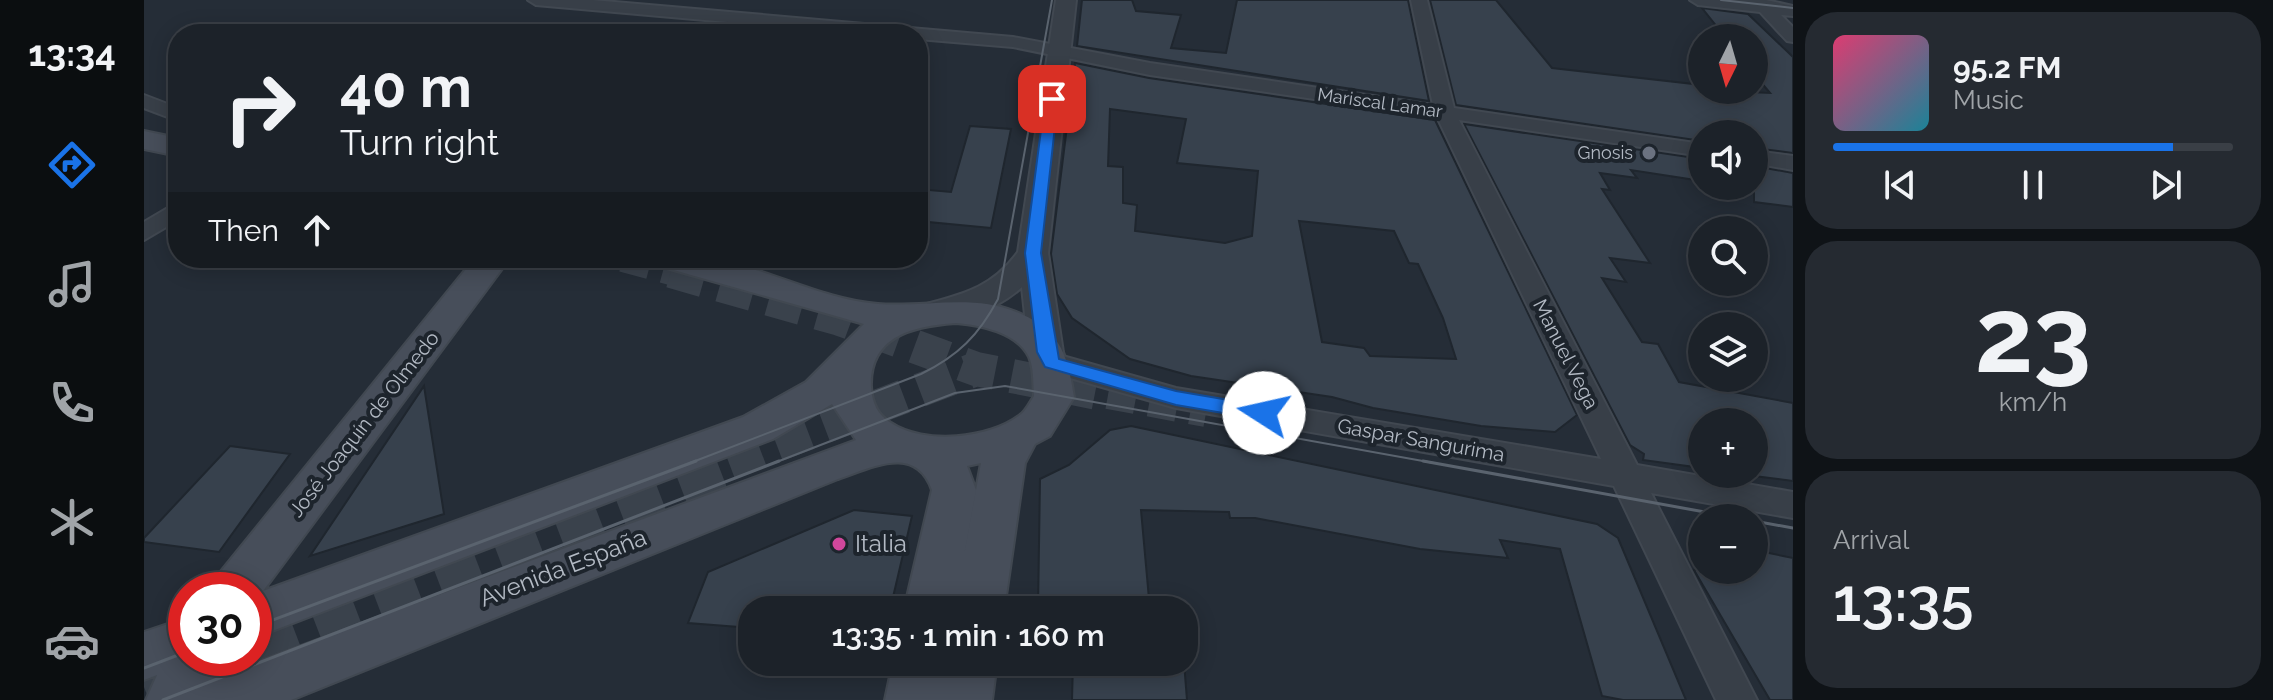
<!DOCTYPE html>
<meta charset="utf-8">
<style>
body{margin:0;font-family:Raleway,sans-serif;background:#252a31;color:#f1f3f6;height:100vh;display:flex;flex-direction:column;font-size:30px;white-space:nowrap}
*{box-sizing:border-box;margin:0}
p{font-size:26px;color:#a0a4a8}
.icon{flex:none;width:44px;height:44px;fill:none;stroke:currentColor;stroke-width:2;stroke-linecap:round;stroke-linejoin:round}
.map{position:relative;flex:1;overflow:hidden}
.panel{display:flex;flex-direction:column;gap:12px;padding:12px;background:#0f1317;width:480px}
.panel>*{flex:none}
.hud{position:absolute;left:24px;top:24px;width:760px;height:244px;border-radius:32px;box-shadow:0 4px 20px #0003,0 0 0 2px #3a3f46;background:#1c2229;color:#f1f3f6;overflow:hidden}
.needle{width:52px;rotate:185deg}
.fabs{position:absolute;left:1544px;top:24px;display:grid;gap:16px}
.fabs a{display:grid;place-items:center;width:80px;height:80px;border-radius:50%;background:#1c2229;box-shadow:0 4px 20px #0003,0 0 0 2px #3a3f46;font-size:40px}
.speed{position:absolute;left:24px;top:572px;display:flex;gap:16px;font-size:40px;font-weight:700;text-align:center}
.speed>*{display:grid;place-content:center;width:104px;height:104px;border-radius:50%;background:#1c2229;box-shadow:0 4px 20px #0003,0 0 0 2px #3a3f46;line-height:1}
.speed .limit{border:12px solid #d22;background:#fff;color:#111}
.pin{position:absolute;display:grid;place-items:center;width:68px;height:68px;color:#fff;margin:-34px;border-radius:16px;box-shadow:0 4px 12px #0006}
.me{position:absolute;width:88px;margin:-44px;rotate:280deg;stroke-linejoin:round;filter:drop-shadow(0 0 6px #0008)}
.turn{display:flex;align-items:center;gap:28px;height:168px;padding:0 40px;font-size:36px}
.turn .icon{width:104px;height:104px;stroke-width:2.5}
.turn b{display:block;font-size:56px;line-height:68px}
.then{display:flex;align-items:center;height:76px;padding:0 40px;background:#0003;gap:16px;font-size:30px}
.big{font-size:60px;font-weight:600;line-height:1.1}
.panel .tile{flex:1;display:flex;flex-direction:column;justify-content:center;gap:12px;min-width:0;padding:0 28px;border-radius:32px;background:#252a31}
.panel .dial{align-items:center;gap:0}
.dial b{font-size:104px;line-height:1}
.song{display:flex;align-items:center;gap:24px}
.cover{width:96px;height:96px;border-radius:12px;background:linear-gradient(135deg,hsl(340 70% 55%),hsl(190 70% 35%))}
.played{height:8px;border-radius:4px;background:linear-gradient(90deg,#1a73e8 85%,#3a3f46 85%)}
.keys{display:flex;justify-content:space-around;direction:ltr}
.trip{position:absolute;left:594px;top:596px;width:460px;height:80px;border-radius:32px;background:#1c2229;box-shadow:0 4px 20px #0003,0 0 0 2px #3a3f46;font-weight:600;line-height:80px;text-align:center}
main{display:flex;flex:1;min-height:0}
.menu{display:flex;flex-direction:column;width:144px;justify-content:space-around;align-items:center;background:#0b0e10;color:#a0a4a8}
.menu .icon{width:56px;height:56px}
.menu .on{color:#1a73e8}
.menu b{font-size:36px;color:#f1f3f6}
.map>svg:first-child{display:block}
.building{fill:#37414d;stroke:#1f262e;stroke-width:2;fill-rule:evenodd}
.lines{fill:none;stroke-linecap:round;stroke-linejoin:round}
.minor-tunnel{stroke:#3a424c;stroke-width:28;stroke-dasharray:28 14;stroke-linecap:butt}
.tertiary-tunnel-far2{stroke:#3a424c;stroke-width:28;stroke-dasharray:28 14;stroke-linecap:butt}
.tertiary-tunnel-far1{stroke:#3a424c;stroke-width:34;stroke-dasharray:34 17;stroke-linecap:butt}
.tertiary-tunnel{stroke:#3a424c;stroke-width:43;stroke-dasharray:43 22;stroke-linecap:butt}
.minor-casing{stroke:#414851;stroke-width:4}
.tertiary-casing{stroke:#414851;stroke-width:4}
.secondary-casing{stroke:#414851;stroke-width:4}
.minor{fill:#383f48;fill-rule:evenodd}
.tertiary{fill:#383f48;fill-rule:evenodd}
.secondary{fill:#474e5a;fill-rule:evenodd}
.tram-far1{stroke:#5a636e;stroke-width:2}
.tram{stroke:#5a636e;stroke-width:3}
.route{fill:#1a73e8;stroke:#114b97;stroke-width:2}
.worship-dot{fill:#6b7280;stroke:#1d242c;stroke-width:3}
.hotel-dot{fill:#d1479c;stroke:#1d242c;stroke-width:3}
.labels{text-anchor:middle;stroke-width:8;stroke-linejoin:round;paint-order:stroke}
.far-street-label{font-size:18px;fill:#b3bac4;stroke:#1d242c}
.far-poi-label{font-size:18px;fill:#b3bac4;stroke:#1d242c;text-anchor:end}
.street-label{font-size:20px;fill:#b3bac4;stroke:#1d242c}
.near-poi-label{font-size:24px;fill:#b3bac4;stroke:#1d242c;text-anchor:start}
.near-street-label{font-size:24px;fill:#b3bac4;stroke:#1d242c}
</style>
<main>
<nav class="menu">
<b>13:34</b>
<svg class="icon on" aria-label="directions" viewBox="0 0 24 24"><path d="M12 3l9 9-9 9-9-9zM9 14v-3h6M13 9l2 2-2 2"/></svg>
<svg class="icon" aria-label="music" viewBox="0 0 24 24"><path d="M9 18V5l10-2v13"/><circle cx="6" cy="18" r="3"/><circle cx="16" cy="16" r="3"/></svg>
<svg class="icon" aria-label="phone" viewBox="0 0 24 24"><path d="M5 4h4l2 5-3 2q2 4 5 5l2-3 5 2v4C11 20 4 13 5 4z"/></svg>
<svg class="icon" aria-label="climate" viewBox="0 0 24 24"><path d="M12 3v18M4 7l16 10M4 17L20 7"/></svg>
<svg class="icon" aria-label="car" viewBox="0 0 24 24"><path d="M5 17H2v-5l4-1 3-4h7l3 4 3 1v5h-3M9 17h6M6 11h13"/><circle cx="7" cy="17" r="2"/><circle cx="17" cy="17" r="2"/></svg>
</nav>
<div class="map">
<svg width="1649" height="700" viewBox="0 0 1649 700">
<rect width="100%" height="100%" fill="#252d37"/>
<path class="building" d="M 938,0 L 988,0 L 992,11 L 1037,15 L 1027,48 L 1082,53 L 1093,0 L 1264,0 L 1285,101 L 933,46 Z
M 1286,0 L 1352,0 L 1408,68 L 1558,85 L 1558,90 L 1626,93 L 1610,74 L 1610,38 L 1582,38 L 1558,8 L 1604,14 L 1649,57 L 1649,153 L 1610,148 L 1610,134 L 1558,134 L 1558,141 L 1312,105 Z
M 931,63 L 1005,78 L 1291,120 L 1433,415 L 1411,432 L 1337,426 L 1229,408 L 1188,397 L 1047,376 L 986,359 L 928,318 L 913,294 L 907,254 ZM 966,109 L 1042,119 L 1033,163 L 1114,171 L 1108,236 L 1081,243 L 991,231 L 993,205 L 979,203 L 979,167 L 964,166 ZM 1155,221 L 1250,231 L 1265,263 L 1274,264 L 1299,318 L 1312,359 L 1226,356 L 1220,348 L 1178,342 Z
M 1320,124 L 1558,159 L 1558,181 L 1487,170 L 1493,178 L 1456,173 L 1466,190 L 1458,189 L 1506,263 L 1466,258 L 1482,282 L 1458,278 L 1498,342 L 1514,344 L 1535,382 L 1649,403 L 1649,481 L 1610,476 L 1610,422 L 1558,422 L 1558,468 L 1499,460 L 1500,454 L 1486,445 Z
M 826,126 L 867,129 L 847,228 L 774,221 L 774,189 L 807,192 Z
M 1610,166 L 1649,173 L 1649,207 L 1610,202 Z
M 280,386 L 300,514 L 166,556 Z
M 987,426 L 1453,524 L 1474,538 L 1542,700 L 1479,700 L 1458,696 L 1416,549 L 1356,540 L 1364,558 L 1276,549 L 1111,518 L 1086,518 L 1085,512 L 997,510 L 1006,610 L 894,610 L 896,479 L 925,465 L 966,430 Z
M 86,446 L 146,454 L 75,552 L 0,542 L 0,538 Z
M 710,510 L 768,516 L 746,610 L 608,610 L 608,628 L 544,623 L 564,572 Z
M 1610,550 L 1649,558 L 1649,700 L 1626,700 L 1550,570 L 1610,570 Z
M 929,662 L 1040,662 L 1043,700 L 928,700 Z"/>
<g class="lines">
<path class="minor-tunnel" d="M 964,395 L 1062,413"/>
<path class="tertiary-tunnel-far2" d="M 479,258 L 534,273"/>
<path class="tertiary-tunnel-far1" d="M 527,271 L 696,319 L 832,369 L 964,395
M 585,463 L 832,369"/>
<path class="tertiary-tunnel" d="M 110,645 L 591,461
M 0,687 L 77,658"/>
<defs>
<path id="minor" d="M 384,0 L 448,0 L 869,37 L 1006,63 L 1289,105 L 1267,0 L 1283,0 L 1310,108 L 1558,144 L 1558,156 L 1315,120 L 1493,465 L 1649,492 L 1649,518 L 1507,493 L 1613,700 L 1572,700 L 1470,486 L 1032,408 L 898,370 L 894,363 L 898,356 L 908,353 L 1032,388 L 1457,459 L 1293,117 L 1006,75 L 869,47 L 774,39 L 774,34 L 720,34 L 392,5 Z
M 1546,0 L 1622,0 L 1649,6 L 1649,16 L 1637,15 L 1649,27 L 1649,42 L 1643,41 L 1616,12 L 1554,5 Z
M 0,95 L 34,108 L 34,121 L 0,108 Z
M 1610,151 L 1649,156 L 1649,170 L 1610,163 Z
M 34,202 L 34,220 L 0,240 L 0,222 Z"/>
<path id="tertiary" d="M 912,0 L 932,0 L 904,253 L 919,352 L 914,360 L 902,363 L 890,360 L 885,352 L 878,287 C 855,308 810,328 779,319 L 774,312 L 779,305 C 819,294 848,288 874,252 Z"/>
<path id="secondary" d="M 0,131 L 34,138 L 34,156 L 0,149 Z
M 331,258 L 366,258 L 119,591 L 599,417 L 662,382 L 720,324 L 512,265 L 507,258 C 525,258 545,256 562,258 C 620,266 675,299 734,304 C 789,308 836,290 889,320 C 920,337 925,365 930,397 L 906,436 L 891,444 L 881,463 L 860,610 L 810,610 L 837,463 L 823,466 L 832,490 L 810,610 L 760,610 L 788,490 C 772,444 729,467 694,479 L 147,700 L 2,700 L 13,675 L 0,680 L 0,632 L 42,618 L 42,658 L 110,658 L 114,662 L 712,440 L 688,404 L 629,439 L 110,638 L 110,590 L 66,590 L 74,575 ZM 812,323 C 836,325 873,332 885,357 C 890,368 889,384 890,396 C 886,402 882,411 876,415 C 845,439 780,445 747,423 C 733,415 728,402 727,387 C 725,336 769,326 812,323 Z
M 749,662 L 853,662 L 848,700 L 741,700 Z"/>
</defs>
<use href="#minor" class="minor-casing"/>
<use href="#tertiary" class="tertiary-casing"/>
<use href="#secondary" class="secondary-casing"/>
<use href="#minor" class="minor"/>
<use href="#tertiary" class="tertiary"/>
<use href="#secondary" class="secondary"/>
<path class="tram-far1" d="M 1577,0 L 1649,8
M 546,463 L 777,374 C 814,356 835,335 854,299 L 908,0
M 630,463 L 811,393 L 861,386 L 1290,463"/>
<path class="tram" d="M 1279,461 L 1594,518
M 1610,521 L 1649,528
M 110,627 L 552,461
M 0,668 L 42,652
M 19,700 L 635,461"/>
</g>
<path class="route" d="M 908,95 L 914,99 L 897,253 L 915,359 L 1032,391 L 1120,406 L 1130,413 L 1127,418 L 1120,420 L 1032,405 L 901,367 L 893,352 L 881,253 L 901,99 Z"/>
<circle class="worship-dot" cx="1505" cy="153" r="8"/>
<circle class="hotel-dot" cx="695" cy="544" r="8"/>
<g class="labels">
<g class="far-street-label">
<text transform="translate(1236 103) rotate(8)" y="6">Mariscal Lamar</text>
</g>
<g class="far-poi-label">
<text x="1489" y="159">Gnosis</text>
</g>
<g class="street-label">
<text transform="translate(1422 354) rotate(63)" y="7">Manuel Vega</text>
<text transform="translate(220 424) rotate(-52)" y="7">José Joaquín de Olmedo</text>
<text transform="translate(1277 440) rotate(10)" y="7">Gaspar Sangurima</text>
</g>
<g class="near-poi-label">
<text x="711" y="552">Italia</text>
</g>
<g class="near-street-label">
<text transform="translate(419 568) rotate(-21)" y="8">Avenida España</text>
</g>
</g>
</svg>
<div class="fabs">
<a><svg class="needle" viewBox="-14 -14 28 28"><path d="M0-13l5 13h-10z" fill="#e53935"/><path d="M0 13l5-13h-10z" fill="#a0a4a8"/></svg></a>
<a><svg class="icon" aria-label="sound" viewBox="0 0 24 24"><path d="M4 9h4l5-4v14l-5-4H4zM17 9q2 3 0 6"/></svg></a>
<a><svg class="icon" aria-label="search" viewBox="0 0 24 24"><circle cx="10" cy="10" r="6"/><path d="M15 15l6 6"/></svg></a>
<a><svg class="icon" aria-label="layers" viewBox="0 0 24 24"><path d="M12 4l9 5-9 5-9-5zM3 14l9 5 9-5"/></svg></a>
<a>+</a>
<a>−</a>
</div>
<div class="speed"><div class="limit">30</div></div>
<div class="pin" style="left:908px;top:99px;background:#d93025"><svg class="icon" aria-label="arrive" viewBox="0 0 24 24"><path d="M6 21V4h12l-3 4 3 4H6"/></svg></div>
<svg class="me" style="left:1120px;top:413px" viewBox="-20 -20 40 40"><circle r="19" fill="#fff"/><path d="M0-13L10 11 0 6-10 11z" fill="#1a73e8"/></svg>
<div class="trip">13:35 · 1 min · 160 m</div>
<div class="hud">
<div class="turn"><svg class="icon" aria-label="right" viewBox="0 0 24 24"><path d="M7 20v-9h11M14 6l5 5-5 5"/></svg><div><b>40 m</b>Turn right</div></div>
<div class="then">Then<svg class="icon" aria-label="ahead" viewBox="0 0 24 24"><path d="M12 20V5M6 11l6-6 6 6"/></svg></div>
</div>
</div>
<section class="panel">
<div class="tile">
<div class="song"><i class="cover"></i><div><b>95.2 FM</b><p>Music</p></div></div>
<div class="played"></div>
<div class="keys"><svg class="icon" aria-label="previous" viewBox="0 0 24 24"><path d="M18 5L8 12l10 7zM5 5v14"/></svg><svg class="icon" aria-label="pause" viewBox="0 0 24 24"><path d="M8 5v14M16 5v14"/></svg><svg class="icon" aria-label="next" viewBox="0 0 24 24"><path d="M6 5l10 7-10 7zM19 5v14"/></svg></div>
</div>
<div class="tile dial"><b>23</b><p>km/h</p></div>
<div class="tile"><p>Arrival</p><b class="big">13:35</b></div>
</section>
</main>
